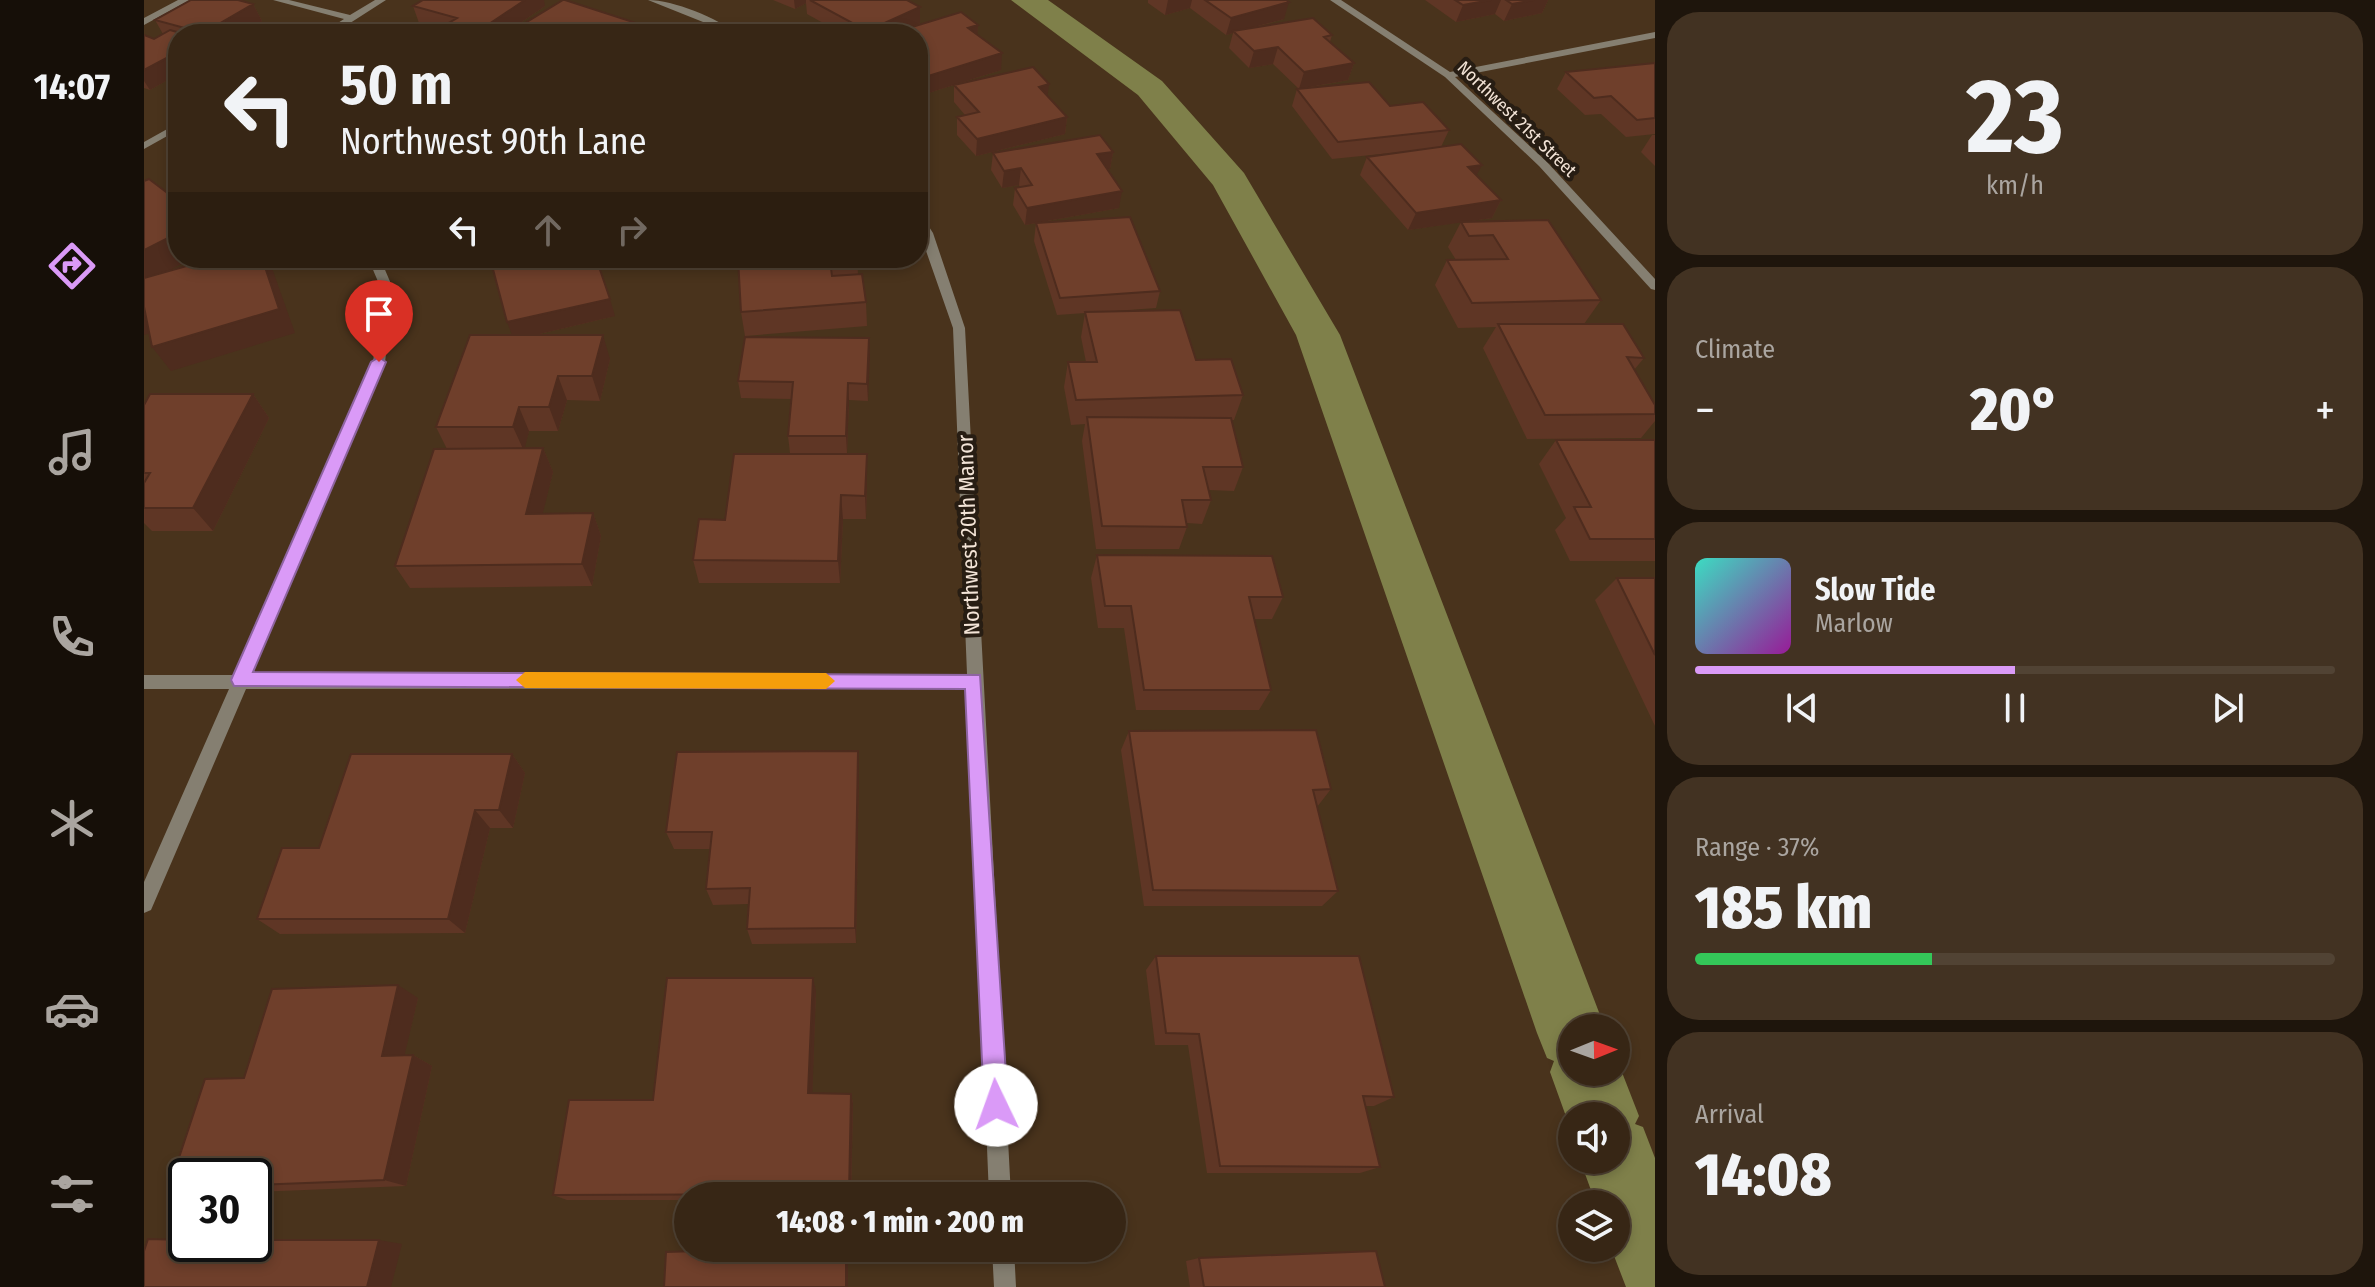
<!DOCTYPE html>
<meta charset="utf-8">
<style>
body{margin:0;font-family:"Fira Sans Condensed",sans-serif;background:#423222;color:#f1f3f6;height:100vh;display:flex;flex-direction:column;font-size:30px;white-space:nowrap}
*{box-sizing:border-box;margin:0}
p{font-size:26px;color:#aaa5a0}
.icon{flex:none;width:44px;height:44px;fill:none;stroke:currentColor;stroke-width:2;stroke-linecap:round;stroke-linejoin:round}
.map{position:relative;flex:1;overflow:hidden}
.side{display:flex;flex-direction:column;gap:12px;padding:12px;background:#1e150c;width:720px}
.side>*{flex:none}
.top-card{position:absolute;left:24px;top:24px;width:760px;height:244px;border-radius:32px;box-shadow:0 4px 12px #0003,0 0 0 2px #514334;background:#372615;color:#f1f3f6;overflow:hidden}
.needle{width:52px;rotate:89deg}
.fabs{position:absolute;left:1414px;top:1014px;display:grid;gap:16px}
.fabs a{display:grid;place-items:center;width:72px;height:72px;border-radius:50%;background:#372615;box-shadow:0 4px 12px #0003,0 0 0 2px #514334;font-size:40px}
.speed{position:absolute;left:24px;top:1158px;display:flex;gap:16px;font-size:40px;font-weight:700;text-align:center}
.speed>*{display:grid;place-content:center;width:104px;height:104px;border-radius:50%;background:#372615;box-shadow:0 4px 12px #0003,0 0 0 2px #514334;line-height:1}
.speed .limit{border:4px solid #111;border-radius:12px;background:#fff;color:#111}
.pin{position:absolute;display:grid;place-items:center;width:68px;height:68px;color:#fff;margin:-82px -34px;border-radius:50% 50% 50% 0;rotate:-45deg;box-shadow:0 0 8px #0007}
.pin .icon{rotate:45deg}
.me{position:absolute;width:88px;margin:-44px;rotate:357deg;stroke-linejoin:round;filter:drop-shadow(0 0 6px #0008)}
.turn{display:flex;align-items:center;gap:28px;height:168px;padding:0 40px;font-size:36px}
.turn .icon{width:104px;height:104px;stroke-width:2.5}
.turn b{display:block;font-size:56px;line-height:68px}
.lanes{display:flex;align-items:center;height:76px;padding:0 40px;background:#0003;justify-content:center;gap:40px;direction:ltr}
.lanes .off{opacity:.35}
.big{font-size:60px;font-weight:800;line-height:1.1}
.side .widget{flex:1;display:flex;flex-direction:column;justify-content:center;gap:12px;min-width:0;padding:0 28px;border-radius:32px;background:#423222}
.side .dial{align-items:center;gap:0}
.dial b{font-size:104px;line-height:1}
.song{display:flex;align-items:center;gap:24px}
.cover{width:96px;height:96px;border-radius:12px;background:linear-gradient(135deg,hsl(170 70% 55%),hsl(300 70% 35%))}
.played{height:8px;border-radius:4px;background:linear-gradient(90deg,#da9af7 50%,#514334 50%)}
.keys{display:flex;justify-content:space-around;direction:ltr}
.heat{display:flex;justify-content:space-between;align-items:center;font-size:44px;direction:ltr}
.charge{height:12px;border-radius:6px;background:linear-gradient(90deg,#34c759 37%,#514334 0)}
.trip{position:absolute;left:530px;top:1182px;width:452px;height:80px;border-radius:40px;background:#372615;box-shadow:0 4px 12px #0003,0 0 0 2px #514334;font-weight:800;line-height:80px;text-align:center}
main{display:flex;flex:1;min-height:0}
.tabs{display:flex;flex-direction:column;width:144px;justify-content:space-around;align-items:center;background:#160f08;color:#aaa5a0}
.tabs .icon{width:56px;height:56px}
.tabs .on{color:#da9af7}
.tabs b{font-size:36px;color:#f1f3f6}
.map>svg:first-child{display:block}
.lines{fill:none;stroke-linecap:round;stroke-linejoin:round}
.canal{fill:#7f804a;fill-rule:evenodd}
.street{fill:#857f71;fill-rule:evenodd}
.wall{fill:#5f3625}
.shaded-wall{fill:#4e2c1e}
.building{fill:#6f3f2b;stroke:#4e2c1e;stroke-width:2}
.route{fill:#da9af7;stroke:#8e64a1;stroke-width:2}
.slow{fill:#f59e0b}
.labels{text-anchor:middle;stroke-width:8;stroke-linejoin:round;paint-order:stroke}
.far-street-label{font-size:18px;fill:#f3e4d7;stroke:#271d13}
.street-label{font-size:22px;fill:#f3e4d7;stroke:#271d13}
</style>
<main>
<nav class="tabs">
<b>14:07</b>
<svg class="icon on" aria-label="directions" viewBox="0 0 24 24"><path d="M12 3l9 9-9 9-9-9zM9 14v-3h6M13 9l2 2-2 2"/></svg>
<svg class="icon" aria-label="music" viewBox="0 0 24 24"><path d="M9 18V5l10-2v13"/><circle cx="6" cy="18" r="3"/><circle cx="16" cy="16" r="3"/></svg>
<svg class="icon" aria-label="phone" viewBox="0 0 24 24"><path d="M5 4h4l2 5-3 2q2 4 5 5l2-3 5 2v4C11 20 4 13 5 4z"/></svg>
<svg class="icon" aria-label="climate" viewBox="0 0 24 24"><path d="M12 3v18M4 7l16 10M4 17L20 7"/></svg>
<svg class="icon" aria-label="car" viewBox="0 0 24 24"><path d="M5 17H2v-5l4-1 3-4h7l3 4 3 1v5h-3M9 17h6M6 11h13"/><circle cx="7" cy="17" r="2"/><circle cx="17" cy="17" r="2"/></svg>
<svg class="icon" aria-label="filters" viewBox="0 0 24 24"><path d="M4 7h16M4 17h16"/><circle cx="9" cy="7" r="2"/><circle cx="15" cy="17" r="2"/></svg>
</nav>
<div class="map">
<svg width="1511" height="1287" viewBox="0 0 1511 1287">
<rect width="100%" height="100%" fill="#49331c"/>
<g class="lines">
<path class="canal" d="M 867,0 L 904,0 L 1018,81 L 1100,173 L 1196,335 L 1461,1028 L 1428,1028 L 1428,1072 L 1472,1072 L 1472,1057 L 1495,1116 L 1491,1124 L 1499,1127 L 1511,1158 L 1511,1287 L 1482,1287 L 1467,1248 L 1472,1248 L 1472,1204 L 1452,1204 L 1436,1160 L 1472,1160 L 1472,1116 L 1428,1116 L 1428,1133 L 1406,1072 L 1410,1061 L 1403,1058 L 1393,1033 L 1152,335 L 1069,185 L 994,95 Z"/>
<path class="street" d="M 34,0 L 46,0 L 0,25 L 0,18 Z
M 129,0 L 145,0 L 206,15 L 231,0 L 242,0 L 189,34 L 177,34 L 200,19 Z
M 504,0 C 529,0 574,18 593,34 L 581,34 L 564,24 Z
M 1186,0 L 1197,0 L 1306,72 L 1511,32 L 1511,38 L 1311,77 L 1403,162 L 1511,279 L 1511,290 L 1507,289 L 1395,166 L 1301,77 Z
M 34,123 L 34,130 L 0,149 L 0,142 Z
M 774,215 L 778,216 L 789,233 L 821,328 L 867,1196 L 845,1196 L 824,688 L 102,689 L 7,910 L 0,913 L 0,882 L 85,689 L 0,689 L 0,675 L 91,675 L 229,362 L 238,291 L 224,258 L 236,258 L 250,291 L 241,362 L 108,675 L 823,674 L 809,328 L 774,228 Z
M 848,1248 L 870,1248 L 872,1287 L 850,1287 Z"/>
</g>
<path class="wall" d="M 629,0 L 763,0 L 776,7 L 776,23 L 767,28 L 834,25 L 833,34 L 857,70 L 778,95 L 774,92 L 774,34 L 699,34 L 663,14 L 662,3 L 651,9 Z
M 1004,0 L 1142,0 L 1140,19 L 1108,28 L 1188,35 L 1186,42 L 1210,63 L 1204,80 L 1157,89 L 1246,106 L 1305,130 L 1297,147 L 1333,175 L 1357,200 L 1348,218 L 1319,222 L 1404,220 L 1457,300 L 1440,324 L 1500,358 L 1490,370 L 1511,405 L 1511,421 L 1497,438 L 1383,439 L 1339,348 L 1352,327 L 1314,328 L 1291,285 L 1303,260 L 1312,260 L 1304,247 L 1317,222 L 1264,230 L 1216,175 L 1223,157 L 1276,150 L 1188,159 L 1148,106 L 1153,89 L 1155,89 L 1129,64 L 1105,68 L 1085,48 L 1089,33 L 1082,35 L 1046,8 L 1021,15 L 1004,3 Z
M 1281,0 L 1404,0 L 1398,13 L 1360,21 L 1351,14 L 1312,22 Z
M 109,4 L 118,21 L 95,34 L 34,34 L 34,74 L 6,90 L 0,88 L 0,35 L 10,39 L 19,34 L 11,20 Z
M 269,6 L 401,6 L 360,34 L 307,34 L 306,31 L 275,23 Z
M 1511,63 L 1511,134 L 1482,137 L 1457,114 L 1441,115 L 1413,89 L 1422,72 Z
M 810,85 L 904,96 L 923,117 L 921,134 L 832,156 L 813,135 L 813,117 L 821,115 L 810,102 Z
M 1508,135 L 1511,135 L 1511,166 L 1497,152 Z
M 969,152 L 966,169 L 963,170 L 975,208 L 881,225 L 869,205 L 871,188 L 876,187 L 875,185 L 858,188 L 847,170 L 849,153 Z
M 892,223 L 1016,291 L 1012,308 L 957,312 L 1052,360 L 1099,395 L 1090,420 L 1087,420 L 1099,467 L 1090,491 L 1065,490 L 1067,500 L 1058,524 L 1043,523 L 1043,527 L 1035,549 L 952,549 L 938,441 L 941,424 L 927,425 L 920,387 L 924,362 L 942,362 L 937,337 L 941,313 L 913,315 L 890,241 Z
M 594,258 L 713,258 L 714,274 L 722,302 L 723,326 L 601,336 L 597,312 Z
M 471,316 L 391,335 L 466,359 L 456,401 L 423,400 L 414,431 L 385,431 L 380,448 L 399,448 L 409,472 L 398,514 L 449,513 L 457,536 L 448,586 L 266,588 L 251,566 L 303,449 L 292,427 L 368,335 Z
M 725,338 L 724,401 L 705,400 L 703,453 L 646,453 L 644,436 L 648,399 L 597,398 L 594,381 Z
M 109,394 L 125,418 L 69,531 L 8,531 L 0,523 L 0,405 Z
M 1412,440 L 1511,440 L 1511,561 L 1426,561 L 1411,530 L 1422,518 L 1395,464 Z
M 723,454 L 723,478 L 722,519 L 699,519 L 696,583 L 555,583 L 549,560 L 581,520 Z
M 953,555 L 1139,597 L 1128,619 L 1110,619 L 1127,690 L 1115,710 L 992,710 L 980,628 L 954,628 L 947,578 Z
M 1473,578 L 1511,578 L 1511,726 L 1451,600 Z
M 985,731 L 1187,789 L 1173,807 L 1194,891 L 1178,906 L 1000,906 L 977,750 Z
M 368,754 L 381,773 L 369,828 L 346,828 L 321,933 L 136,934 L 113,919 L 175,848 Z
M 715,770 L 712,943 L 608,944 L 603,929 L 604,904 L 569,905 L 562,889 L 566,849 L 530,849 L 522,832 Z
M 1012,956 L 1250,1097 L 1230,1106 L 1221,1106 L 1236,1167 L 1216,1173 L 1063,1173 L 1044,1045 L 1011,1045 L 1002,970 Z
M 672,991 L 668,1093 L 707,1094 L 709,1103 L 707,1196 L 544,1196 L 544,1200 L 423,1200 L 409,1195 L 509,1100 Z
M 274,998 L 260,1055 L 269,1055 L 288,1066 L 262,1186 L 110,1192 L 110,1176 L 42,1176 L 42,1191 L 25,1188 L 100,1078 Z
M 1055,1258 L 1241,1287 L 1046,1287 L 1042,1261 Z"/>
<path class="shaded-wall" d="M 381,0 L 400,0 L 401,6 L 360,34 L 334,34 L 333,32 Z
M 650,0 L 662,0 L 662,3 L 651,9 Z
M 1024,0 L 1048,0 L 1046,8 L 1021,15 Z
M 1347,0 L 1357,0 L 1351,14 L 1312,22 L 1319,5 Z
M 1390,0 L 1404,0 L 1398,13 L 1360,21 L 1368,4 Z
M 1145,2 L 1140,19 L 1091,32 L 1089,31 L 1089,33 L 1082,35 L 1087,18 Z
M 109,4 L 118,21 L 95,34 L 60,34 Z
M 776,7 L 776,23 L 753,34 L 723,34 L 723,31 Z
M 489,22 L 492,34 L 470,34 Z
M 834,25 L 833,42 L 824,28 Z
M 1134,47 L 1129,64 L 1105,68 L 1110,51 Z
M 34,52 L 34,74 L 6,90 L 0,81 L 0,70 Z
M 858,53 L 857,70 L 778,95 L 778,78 Z
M 1210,63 L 1204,80 L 1155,89 L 1160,72 Z
M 905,84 L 903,101 L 895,87 Z
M 923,117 L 921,134 L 832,156 L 833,139 Z
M 969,152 L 966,169 L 950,172 L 953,154 Z
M 1338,165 L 1329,182 L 1324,167 Z
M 877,168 L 875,185 L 858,188 L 860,171 Z
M 978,191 L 975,208 L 881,225 L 883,208 Z
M 1357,200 L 1348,218 L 1264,230 L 1272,213 Z
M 34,233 L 34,258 L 50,258 L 0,283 L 0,250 Z
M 118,258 L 121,258 L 129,271 L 151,333 L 27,371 L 8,347 Z
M 466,299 L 471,316 L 370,340 L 363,322 Z
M 0,305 L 18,330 L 0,335 Z
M 459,335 L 466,359 L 456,401 L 448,376 Z
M 725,338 L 726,356 L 724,401 L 723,384 Z
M 414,376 L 423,400 L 414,431 L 405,407 Z
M 704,383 L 705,400 L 703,453 L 702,436 Z
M 109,394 L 125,418 L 69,531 L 49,508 Z
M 375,407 L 385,431 L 380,451 L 369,427 Z
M 399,448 L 409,472 L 393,537 L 382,514 Z
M 723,454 L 723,478 L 722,519 L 721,496 Z
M 697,495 L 699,519 L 696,583 L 694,561 Z
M 449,513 L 457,536 L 448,586 L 438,564 Z
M 714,751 L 715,770 L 712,943 L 711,928 Z
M 368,754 L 381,773 L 369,828 L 355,810 Z
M 331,810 L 346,828 L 321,933 L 304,919 Z
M 669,978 L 672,991 L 668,1103 L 664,1093 Z
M 254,985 L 274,998 L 258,1066 L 238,1056 Z
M 269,1055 L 288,1066 L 262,1186 L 240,1180 Z
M 707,1094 L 709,1103 L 707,1196 L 705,1196 Z
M 235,1240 L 258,1244 L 247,1287 L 223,1287 Z
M 702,1248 L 704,1249 L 704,1287 L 702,1287 Z"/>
<path class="building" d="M 47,0 L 94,0 L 109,4 L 59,33 L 11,20 Z
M 279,0 L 381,0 L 333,32 L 303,24 L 313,18 L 269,6 Z
M 419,0 L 421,0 L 489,22 L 470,34 L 363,34 Z
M 666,0 L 763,0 L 776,7 L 723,31 Z
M 1061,0 L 1142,0 L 1145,2 L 1087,18 Z
M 1311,0 L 1347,0 L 1319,5 Z
M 1362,0 L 1390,0 L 1368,4 Z
M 817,12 L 834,25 L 824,28 L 858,53 L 778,78 L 774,75 L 774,34 L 745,34 Z
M 1169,18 L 1188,35 L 1180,37 L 1210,63 L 1160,72 L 1134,47 L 1110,51 L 1089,31 Z
M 26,30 L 40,34 L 34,34 L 34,52 L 0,70 L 0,35 L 10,39 Z
M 1511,63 L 1511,118 L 1493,120 L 1467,96 L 1450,98 L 1422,72 Z
M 889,67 L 905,84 L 895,87 L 923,117 L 833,139 L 813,117 L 835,112 L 810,85 Z
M 1225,82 L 1246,106 L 1279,102 L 1305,130 L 1194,142 L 1153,89 Z
M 956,135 L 969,152 L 953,154 L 978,191 L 883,208 L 871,188 L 888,185 L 877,168 L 860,171 L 849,153 Z
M 1317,144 L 1338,165 L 1324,167 L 1357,200 L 1272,213 L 1223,157 Z
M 5,179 L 34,201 L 34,233 L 0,250 L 0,181 Z
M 986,217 L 1016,291 L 916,298 L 892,223 Z
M 1404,220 L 1457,300 L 1328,303 L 1303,260 L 1364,259 L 1349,235 L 1325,236 L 1317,222 Z
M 71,258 L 118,258 L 135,309 L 8,347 L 0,307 L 0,278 Z
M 346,258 L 452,258 L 466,299 L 363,322 Z
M 594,258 L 713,258 L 686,260 L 688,276 L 718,274 L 722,302 L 597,312 Z
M 1036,310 L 1052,360 L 1087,359 L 1099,395 L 932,400 L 924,362 L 953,362 L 941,312 Z
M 1354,324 L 1479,324 L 1500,358 L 1483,357 L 1511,405 L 1511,414 L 1401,415 Z
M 326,335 L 459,335 L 448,376 L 414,376 L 405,407 L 375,407 L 369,427 L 292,427 Z
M 601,337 L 725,338 L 723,384 L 704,383 L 702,436 L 644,436 L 649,382 L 594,381 Z
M 6,394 L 109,394 L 49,508 L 0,508 L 0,483 L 6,473 L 0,473 L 0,405 Z
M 943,417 L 1087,418 L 1099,467 L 1059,467 L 1067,500 L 1038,500 L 1043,527 L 958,526 Z
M 1412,440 L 1511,440 L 1511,539 L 1446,539 L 1430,507 L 1447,507 Z
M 399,448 L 382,514 L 449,513 L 438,564 L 251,566 L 290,449 Z
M 590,454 L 723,454 L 721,496 L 697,495 L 694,561 L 549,560 L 555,519 L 581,520 Z
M 953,555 L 1128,556 L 1139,597 L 1105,597 L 1127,690 L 1000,690 L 987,606 L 961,606 Z
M 1473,578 L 1511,578 L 1511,655 Z
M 1172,730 L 1187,789 L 1169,790 L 1194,891 L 1009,890 L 985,731 Z
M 714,751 L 711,928 L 603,929 L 606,888 L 562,889 L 568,832 L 522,832 L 533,752 Z
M 207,754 L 368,754 L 355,810 L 331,810 L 304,919 L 113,919 L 138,848 L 175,848 Z
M 1012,956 L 1215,956 L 1250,1097 L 1219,1096 L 1236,1167 L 1076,1166 L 1055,1034 L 1022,1033 Z
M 523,978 L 669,978 L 664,1093 L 707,1094 L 705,1194 L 409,1195 L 425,1100 L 509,1100 Z
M 254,985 L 238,1056 L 269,1055 L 240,1180 L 110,1185 L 110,1176 L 42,1176 L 42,1187 L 25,1188 L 61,1079 L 100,1078 L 128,989 Z
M 4,1239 L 42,1240 L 42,1244 L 110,1244 L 110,1240 L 235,1240 L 223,1287 L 0,1287 L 0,1251 Z
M 646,1248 L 702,1248 L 702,1287 L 520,1287 L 522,1252 Z
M 1232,1251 L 1241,1287 L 1060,1287 L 1055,1258 Z"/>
<path class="route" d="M 235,357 L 242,362 L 109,672 L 836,675 L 864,1105 L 860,1113 L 852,1117 L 843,1113 L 840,1105 L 821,689 L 90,686 L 87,680 L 227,362 Z"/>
<path class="slow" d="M 381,672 L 682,673 L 691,681 L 682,689 L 381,688 L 372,680 Z"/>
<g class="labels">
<g class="far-street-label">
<text transform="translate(1373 119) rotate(44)" y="6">Northwest 21st Street</text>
</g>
<g class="street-label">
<text transform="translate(824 535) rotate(-92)" y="8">Northwest 20th Manor</text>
</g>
</g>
</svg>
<div class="fabs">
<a><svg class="needle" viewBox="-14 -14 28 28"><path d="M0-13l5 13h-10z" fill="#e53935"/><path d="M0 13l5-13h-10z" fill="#aaa5a0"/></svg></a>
<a><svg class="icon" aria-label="sound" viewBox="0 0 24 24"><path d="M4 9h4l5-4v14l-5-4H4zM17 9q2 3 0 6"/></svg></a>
<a><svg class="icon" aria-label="layers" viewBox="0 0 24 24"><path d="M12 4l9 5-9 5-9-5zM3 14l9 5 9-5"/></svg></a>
</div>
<div class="speed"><div class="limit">30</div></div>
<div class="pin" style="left:235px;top:362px;background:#d93025"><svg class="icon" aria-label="arrive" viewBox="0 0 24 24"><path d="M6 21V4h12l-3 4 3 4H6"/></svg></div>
<svg class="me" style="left:852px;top:1105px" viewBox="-20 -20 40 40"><circle r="19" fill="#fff"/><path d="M0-13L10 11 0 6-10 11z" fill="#da9af7"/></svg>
<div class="trip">14:08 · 1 min · 200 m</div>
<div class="top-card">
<div class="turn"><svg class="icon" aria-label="left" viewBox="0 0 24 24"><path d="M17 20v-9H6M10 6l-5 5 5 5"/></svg><div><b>50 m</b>Northwest 90th Lane</div></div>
<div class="lanes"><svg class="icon" aria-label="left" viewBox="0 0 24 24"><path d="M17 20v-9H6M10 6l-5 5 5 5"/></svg><svg class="icon off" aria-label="ahead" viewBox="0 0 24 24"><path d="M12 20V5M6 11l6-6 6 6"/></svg><svg class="icon off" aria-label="right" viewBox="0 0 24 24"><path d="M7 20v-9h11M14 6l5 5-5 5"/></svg></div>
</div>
</div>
<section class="side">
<div class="widget dial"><b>23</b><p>km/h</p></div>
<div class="widget"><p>Climate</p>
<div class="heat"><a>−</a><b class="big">20°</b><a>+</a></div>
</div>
<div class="widget">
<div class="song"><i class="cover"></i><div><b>Slow Tide</b><p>Marlow</p></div></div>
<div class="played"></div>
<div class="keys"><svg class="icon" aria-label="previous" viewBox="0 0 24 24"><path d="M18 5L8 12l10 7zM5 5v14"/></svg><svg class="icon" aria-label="pause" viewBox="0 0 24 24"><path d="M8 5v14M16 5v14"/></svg><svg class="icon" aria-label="next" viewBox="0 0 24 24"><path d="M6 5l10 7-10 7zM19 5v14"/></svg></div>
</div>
<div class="widget"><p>Range · 37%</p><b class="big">185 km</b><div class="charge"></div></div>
<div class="widget"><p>Arrival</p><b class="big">14:08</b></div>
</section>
</main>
